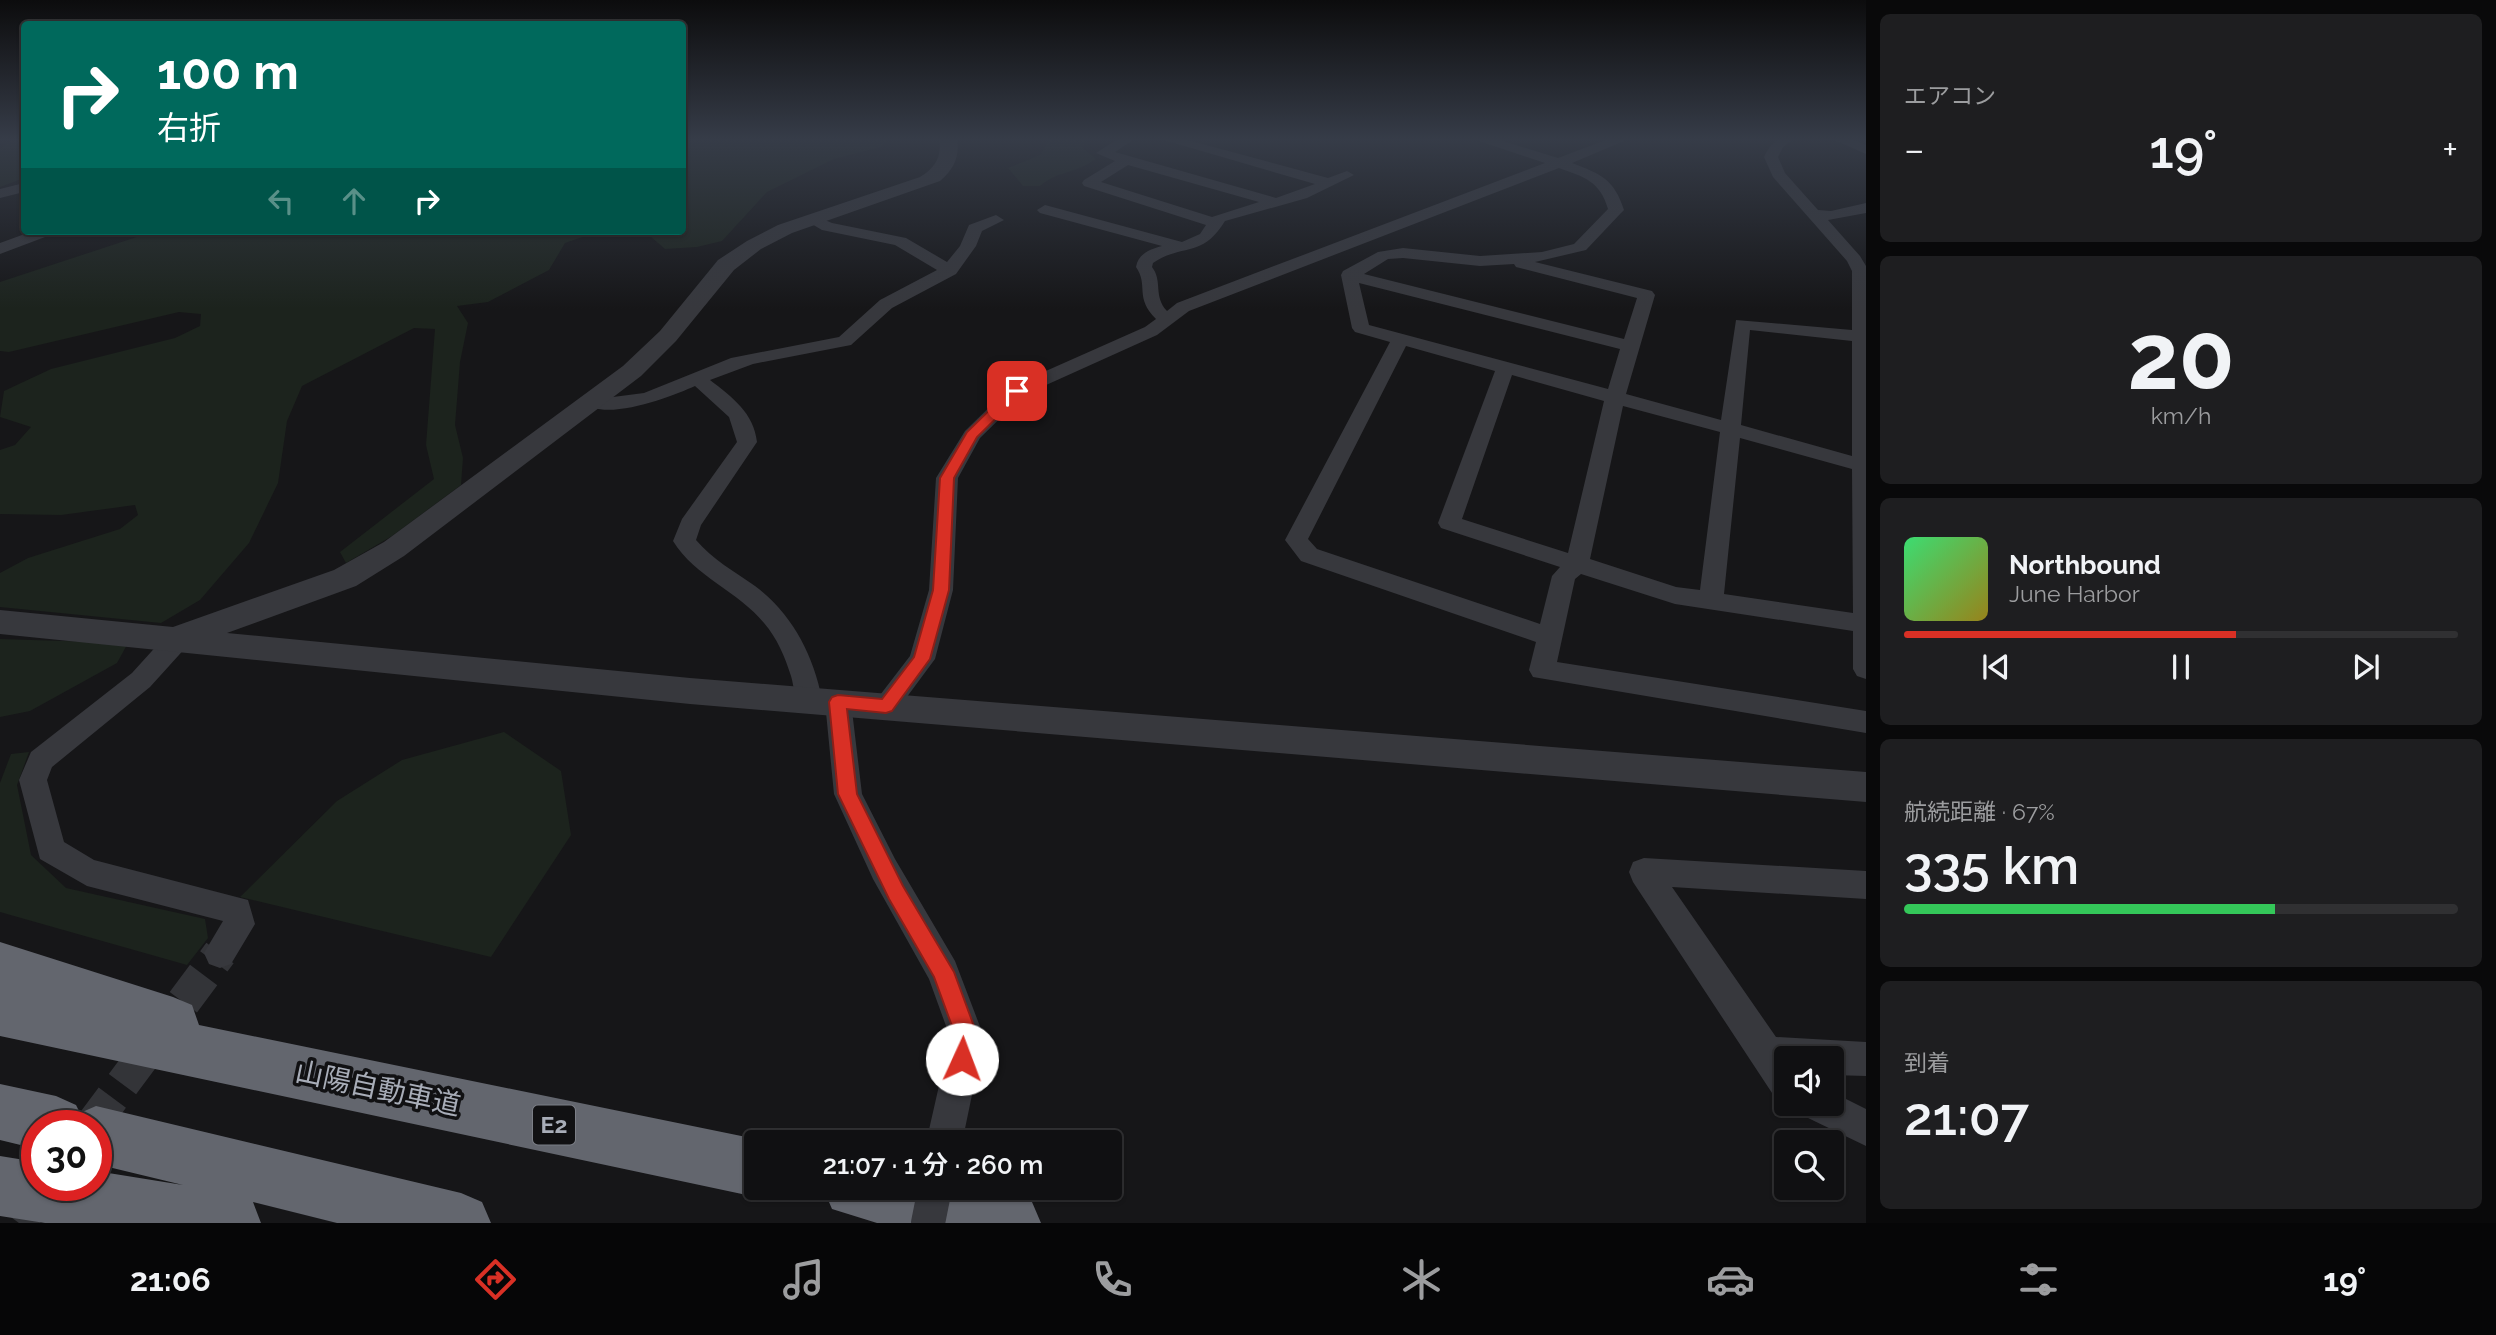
<!DOCTYPE html>
<html lang="ja">
<meta charset="utf-8">
<style>
body{margin:0;font-family:Raleway,"Noto Sans JP",sans-serif;background:#1e1e20;color:#f1f3f6;height:100vh;display:flex;flex-direction:column;font-size:26px;white-space:nowrap}
*{box-sizing:border-box;margin:0}
p{font-size:23px;color:#9c9d9f}
.icon{flex:none;width:38px;height:38px;fill:none;stroke:currentColor;stroke-width:2;stroke-linecap:round;stroke-linejoin:round}
.map{position:relative;flex:1;overflow:hidden}
.panel{display:flex;flex-direction:column;gap:14px;padding:14px;background:#09090a;width:630px}
.panel>*{flex:none}
.banner{position:absolute;left:21px;top:21px;width:665px;height:214px;border-radius:7px;box-shadow:0 2px 5px #0004,0 0 0 2px #303032;background:#00695c;color:#fff;overflow:hidden}
.tools{position:absolute;left:1774px;top:1046px;display:grid;gap:14px}
.tools a{display:grid;place-items:center;width:70px;height:70px;border-radius:7px;background:#101012;box-shadow:0 2px 5px #0004,0 0 0 2px #303032;font-size:35px}
.speed{position:absolute;left:21px;top:1110px;display:flex;gap:14px;font-size:35px;font-weight:700;text-align:center}
.speed>*{display:grid;place-content:center;width:91px;height:91px;border-radius:50%;background:#101012;box-shadow:0 2px 5px #0004,0 0 0 2px #303032;line-height:1}
.speed .limit{border:10px solid #d22;background:#fff;color:#111}
.pin{position:absolute;display:grid;place-items:center;width:60px;height:60px;color:#fff;margin:-30px;border-radius:14px;box-shadow:0 4px 10px #0006}
.me{position:absolute;width:77px;margin:-38px;rotate:2deg;stroke-linejoin:round;filter:drop-shadow(0 0 5px #0008)}
.turn{display:flex;align-items:center;gap:24px;height:147px;padding:0 21px;font-size:32px}
.turn .icon{width:91px;height:91px;stroke-width:2.5}
.turn b{display:block;font-size:49px;line-height:60px}
.lanes{display:flex;align-items:center;height:66px;padding:0 21px;background:#0003;justify-content:center;gap:35px;direction:ltr}
.lanes .off{opacity:.35}
.big{font-size:52px;font-weight:600;line-height:1.1}
.panel .widget{flex:1;display:flex;flex-direction:column;justify-content:center;gap:10px;min-width:0;padding:0 24px;border-radius:10px;background:#1e1e20}
.panel .dial{align-items:center;gap:0}
.dial b{font-size:91px;line-height:1}
.song{display:flex;align-items:center;gap:21px}
.cover{width:84px;height:84px;border-radius:10px;background:linear-gradient(135deg,hsl(140 70% 55%),hsl(50 70% 35%))}
.played{height:7px;border-radius:4px;background:linear-gradient(90deg,#d93025 60%,#303032 60%)}
.keys{display:flex;justify-content:space-around;direction:ltr}
.heat{display:flex;justify-content:space-between;align-items:center;font-size:38px;direction:ltr}
.charge{height:10px;border-radius:5px;background:linear-gradient(90deg,#34c759 67%,#303032 0)}
.trip{position:absolute;left:744px;top:1130px;width:378px;height:70px;border-radius:7px;background:#101012;box-shadow:0 2px 5px #0004,0 0 0 2px #303032;font-weight:600;line-height:70px;text-align:center}
.dock{display:flex;height:112px;justify-content:space-around;align-items:center;background:#060607;color:#9c9d9f}
.dock .icon{width:49px;height:49px}
.dock .selected{color:#d93025}
.dock b{font-size:32px;color:#f1f3f6}
main{display:flex;flex:1;min-height:0}
.map>svg:first-child{display:block}
.green{fill:#1c231d}
.lines{fill:none;stroke-linecap:round;stroke-linejoin:round}
.minor-tunnel{stroke:#333438;stroke-width:34;stroke-dasharray:34 17;stroke-linecap:butt}
.minor{fill:#37383d;fill-rule:evenodd}
.tertiary{fill:#37383d;fill-rule:evenodd}
.motorway{fill:#63666e;fill-rule:evenodd}
.minor-bridge{stroke:#37383d;stroke-width:34}
.route{fill:#d93025;stroke:#8d1f18;stroke-width:2}
.labels{text-anchor:middle;stroke-width:7;stroke-linejoin:round;paint-order:stroke}
.shield{fill:#111113;stroke:#7b7e86;stroke-width:2}
.shield-label{font-size:23px;font-weight:bold;fill:#a8adb8}
.near-street-label{font-size:28px;fill:#a8adb8;stroke:#111113}
</style>
<main>
<div class="map">
<svg width="1866" height="1223" viewBox="0 0 1866 1223">
<rect width="100%" height="100%" fill="#161618"/>
<path class="green" d="M 16,138 L 24,138 L 24,178 L 0,187 L 0,149 Z
M 683,138 L 893,138 L 881,147 L 834,159 L 767,192 L 722,241 L 697,247 L 665,249 L 650,236 L 608,231 L 682,231 Z
M 1051,138 L 1090,138 L 1082,147 L 1096,159 C 1075,174 1057,171 1040,186 L 1023,186 L 1008,168 L 1040,155 Z
M 155,231 L 600,231 L 565,243 L 549,270 L 488,302 L 457,306 L 468,323 L 460,362 L 455,425 L 463,458 L 461,485 L 392,536 L 346,563 L 340,552 L 434,479 L 426,445 L 435,329 L 414,328 L 302,386 L 287,421 L 278,483 L 249,543 L 200,600 L 161,623 L 0,607 L 0,573 L 28,558 L 120,529 L 138,515 L 135,505 L 61,515 L 0,514 L 0,450 L 15,445 L 31,427 L 0,417 L 4,391 L 51,369 L 175,338 L 200,326 L 201,314 L 179,312 L 9,352 L 0,351 L 0,282 Z
M 0,639 L 128,643 L 117,663 L 30,711 L 0,717 Z
M 504,732 L 561,771 L 571,835 L 491,957 L 240,897 L 337,801 L 402,760 Z
M 29,752 L 17,785 L 31,855 L 66,888 L 205,919 L 208,938 L 187,965 L 0,912 L 0,783 L 11,754 Z"/>
<g class="lines">
<path class="minor-tunnel" d="M 92,1125 L 220,953
M 19,1223 L 47,1185"/>
<path class="minor" d="M 1119,138 L 1136,138 L 1115,152 L 1276,198 L 1315,184 L 1157,138 L 1180,138 L 1328,178 L 1347,171 L 1354,175 L 1307,198 L 1225,221 C 1202,259 1182,243 1153,263 L 1152,267 C 1163,281 1153,296 1167,311 L 1177,303 L 1545,163 L 1470,138 L 1493,138 L 1558,158 L 1611,138 L 1631,138 L 1572,163 C 1601,174 1614,179 1624,210 L 1621,213 L 1586,250 L 1535,262 L 1652,291 L 1655,295 L 1626,394 L 1721,420 L 1736,320 L 1852,330 L 1852,271 L 1847,261 L 1773,177 L 1764,157 C 1772,141 1777,138 1795,138 L 1783,147 L 1778,157 L 1785,173 L 1818,210 L 1831,211 L 1866,203 L 1866,213 L 1828,220 L 1860,256 L 1866,266 L 1866,679 L 1857,676 L 1853,669 L 1853,631 L 1675,604 L 1581,574 L 1575,579 L 1557,662 L 1866,711 L 1866,733 L 1533,677 L 1529,670 L 1536,642 L 1301,561 L 1285,540 L 1390,342 L 1355,332 L 1352,328 L 1341,275 L 1343,271 L 1378,252 L 1403,248 L 1480,256 L 1542,252 L 1574,244 L 1608,209 C 1600,181 1584,177 1559,168 L 1189,311 L 1157,335 L 1024,395 L 980,438 L 958,478 L 953,590 L 935,659 L 895,713 L 886,716 L 877,713 L 873,706 L 877,699 L 910,656 L 929,590 L 936,478 L 965,431 L 1010,387 L 1145,327 L 1156,319 C 1134,297 1149,286 1136,267 C 1138,254 1150,249 1162,246 L 1040,213 L 1037,210 L 1045,205 L 1182,242 L 1200,234 L 1206,225 L 1084,186 L 1082,183 L 1084,180 L 1115,161 L 1096,153 ZM 1128,165 L 1259,202 L 1212,217 L 1101,182 ZM 1403,258 L 1480,266 L 1514,264 L 1516,267 L 1637,298 L 1624,339 L 1364,274 L 1388,259 ZM 1359,283 L 1620,349 L 1608,389 L 1369,325 ZM 1750,330 L 1852,341 L 1852,456 L 1741,425 ZM 1406,346 L 1495,371 L 1438,523 L 1441,528 L 1560,567 L 1552,576 L 1540,624 L 1317,549 L 1308,539 ZM 1512,375 L 1604,401 L 1568,553 L 1462,519 ZM 1623,406 L 1720,432 L 1700,590 L 1676,587 L 1590,559 ZM 1740,438 L 1852,469 L 1853,613 L 1724,594 Z
M 1830,138 L 1849,138 L 1866,145 L 1866,154 Z
M 24,183 L 24,192 L 0,198 L 0,189 Z
M 813,215 L 832,223 L 906,238 L 947,262 L 960,246 L 969,225 L 996,215 L 1004,220 L 982,231 L 976,246 L 956,274 L 892,308 L 851,345 L 753,364 L 710,380 C 732,397 754,413 757,442 L 701,525 L 696,540 C 712,559 735,572 755,586 C 792,614 813,654 822,699 L 818,706 L 809,709 L 800,706 C 794,697 794,686 791,676 C 785,657 777,638 764,623 C 738,591 695,577 673,541 L 682,519 L 737,442 L 729,417 L 695,386 C 673,396 601,424 583,401 L 593,395 L 613,397 L 644,393 L 731,358 L 839,337 L 880,300 L 937,270 L 895,245 L 822,230 L 805,220 Z
M 33,231 L 55,231 L 53,234 L 0,254 L 0,243 Z
M 179,629 L 188,631 L 192,638 L 188,645 L 150,687 L 52,767 L 47,780 L 64,842 L 94,860 L 248,900 L 255,924 L 231,964 L 220,968 L 209,964 L 204,953 L 223,921 L 87,886 L 40,859 L 19,780 L 31,752 L 132,673 L 170,631 Z
M 838,692 L 847,695 L 851,702 L 862,794 L 895,859 L 955,961 L 984,1037 L 962,1143 L 926,1143 L 950,1037 L 929,979 L 873,879 L 834,794 L 825,702 L 829,695 Z
M 1644,858 L 1866,871 L 1866,899 L 1672,887 L 1776,1037 L 1866,1042 L 1866,1076 L 1832,1075 L 1832,1059 L 1787,1059 L 1787,1101 L 1774,1096 L 1633,882 L 1629,872 L 1633,862 Z
M 1832,1092 L 1866,1109 L 1866,1146 L 1806,1117 L 1801,1104 L 1832,1104 Z"/>
<path class="tertiary" d="M 939,138 L 957,138 C 960,157 954,169 940,181 L 792,233 L 761,249 L 734,270 L 676,341 L 641,376 L 404,556 L 356,586 L 227,633 L 690,678 L 1866,772 L 1866,802 L 690,704 L 0,634 L 0,610 L 173,627 L 334,570 L 384,542 L 623,366 L 660,331 L 718,260 L 747,241 L 778,225 L 920,177 C 936,167 942,157 939,138 Z"/>
<path class="motorway" d="M 0,942 L 173,997 L 192,1005 L 199,1025 L 756,1139 L 766,1143 L 756,1143 L 756,1188 L 777,1188 L 756,1197 L 0,1036 Z
M 0,1084 L 56,1096 L 76,1105 L 80,1113 L 96,1106 L 461,1193 L 482,1202 L 491,1223 L 337,1223 L 253,1202 L 261,1223 L 45,1223 L 0,1216 L 0,1156 L 37,1162 L 37,1185 L 96,1185 L 96,1171 L 183,1185 L 96,1164 L 96,1125 L 37,1125 L 37,1149 L 0,1140 Z
M 823,1188 L 991,1188 L 1032,1202 L 1041,1223 L 877,1223 L 832,1209 Z"/>
<path class="minor-bridge" d="M 928,1223 L 935,1188"/>
</g>
<linearGradient id="sky" x2="0" y2="1"><stop stop-color="#0c0c0d"/><stop offset="0.45" stop-color="#363c48"/><stop offset="1" stop-color="#363c48" stop-opacity="0"/></linearGradient>
<rect width="1866" height="309" fill="url(#sky)"/>
<path class="route" d="M 1017,387 L 1021,388 L 1021,394 L 977,437 L 954,478 L 949,590 L 930,659 L 892,711 L 886,713 L 847,709 L 857,794 L 903,886 L 954,972 L 978,1037 L 970,1067 L 962,1071 L 954,1067 L 950,1059 L 956,1037 L 934,977 L 889,899 L 838,794 L 829,702 L 832,697 L 838,695 L 882,699 L 914,657 L 933,590 L 940,478 L 967,432 L 1012,388 Z"/>
<g class="labels">
<rect class="shield" x="533" y="1105.5" width="42" height="39" rx="5"/>
<g class="shield-label">
<text x="554" y="1133">E2</text>
</g>
<g class="near-street-label">
<text transform="translate(378 1088) rotate(12)" y="10">山陽自動車道</text>
</g>
</g>
</svg>
<div class="tools">
<a><svg class="icon" aria-label="sound" viewBox="0 0 24 24"><path d="M4 9h4l5-4v14l-5-4H4zM17 9q2 3 0 6"/></svg></a>
<a><svg class="icon" aria-label="search" viewBox="0 0 24 24"><circle cx="10" cy="10" r="6"/><path d="M15 15l6 6"/></svg></a>
</div>
<div class="speed"><div class="limit">30</div></div>
<div class="pin" style="left:1017px;top:391px;background:#d93025"><svg class="icon" aria-label="arrive" viewBox="0 0 24 24"><path d="M6 21V4h12l-3 4 3 4H6"/></svg></div>
<svg class="me" style="left:962px;top:1059px" viewBox="-20 -20 40 40"><circle r="19" fill="#fff"/><path d="M0-13L10 11 0 6-10 11z" fill="#d93025"/></svg>
<div class="trip">21:07 · 1 分 · 260 m</div>
<div class="banner">
<div class="turn"><svg class="icon" aria-label="right" viewBox="0 0 24 24"><path d="M7 20v-9h11M14 6l5 5-5 5"/></svg><div><b>100 m</b>右折</div></div>
<div class="lanes"><svg class="icon off" aria-label="left" viewBox="0 0 24 24"><path d="M17 20v-9H6M10 6l-5 5 5 5"/></svg><svg class="icon off" aria-label="ahead" viewBox="0 0 24 24"><path d="M12 20V5M6 11l6-6 6 6"/></svg><svg class="icon" aria-label="right" viewBox="0 0 24 24"><path d="M7 20v-9h11M14 6l5 5-5 5"/></svg></div>
</div>
</div>
<section class="panel">
<div class="widget"><p>エアコン</p>
<div class="heat"><a>−</a><b class="big">19°</b><a>+</a></div>
</div>
<div class="widget dial"><b>20</b><p>km/h</p></div>
<div class="widget">
<div class="song"><i class="cover"></i><div><b>Northbound</b><p>June Harbor</p></div></div>
<div class="played"></div>
<div class="keys"><svg class="icon" aria-label="previous" viewBox="0 0 24 24"><path d="M18 5L8 12l10 7zM5 5v14"/></svg><svg class="icon" aria-label="pause" viewBox="0 0 24 24"><path d="M8 5v14M16 5v14"/></svg><svg class="icon" aria-label="next" viewBox="0 0 24 24"><path d="M6 5l10 7-10 7zM19 5v14"/></svg></div>
</div>
<div class="widget"><p>航続距離 · 67%</p><b class="big">335 km</b><div class="charge"></div></div>
<div class="widget"><p>到着</p><b class="big">21:07</b></div>
</section>
</main>
<nav class="dock">
<b>21:06</b>
<svg class="icon selected" aria-label="directions" viewBox="0 0 24 24"><path d="M12 3l9 9-9 9-9-9zM9 14v-3h6M13 9l2 2-2 2"/></svg>
<svg class="icon" aria-label="music" viewBox="0 0 24 24"><path d="M9 18V5l10-2v13"/><circle cx="6" cy="18" r="3"/><circle cx="16" cy="16" r="3"/></svg>
<svg class="icon" aria-label="phone" viewBox="0 0 24 24"><path d="M5 4h4l2 5-3 2q2 4 5 5l2-3 5 2v4C11 20 4 13 5 4z"/></svg>
<svg class="icon" aria-label="climate" viewBox="0 0 24 24"><path d="M12 3v18M4 7l16 10M4 17L20 7"/></svg>
<svg class="icon" aria-label="car" viewBox="0 0 24 24"><path d="M5 17H2v-5l4-1 3-4h7l3 4 3 1v5h-3M9 17h6M6 11h13"/><circle cx="7" cy="17" r="2"/><circle cx="17" cy="17" r="2"/></svg>
<svg class="icon" aria-label="filters" viewBox="0 0 24 24"><path d="M4 7h16M4 17h16"/><circle cx="9" cy="7" r="2"/><circle cx="15" cy="17" r="2"/></svg>
<b>19°</b>
</nav>
